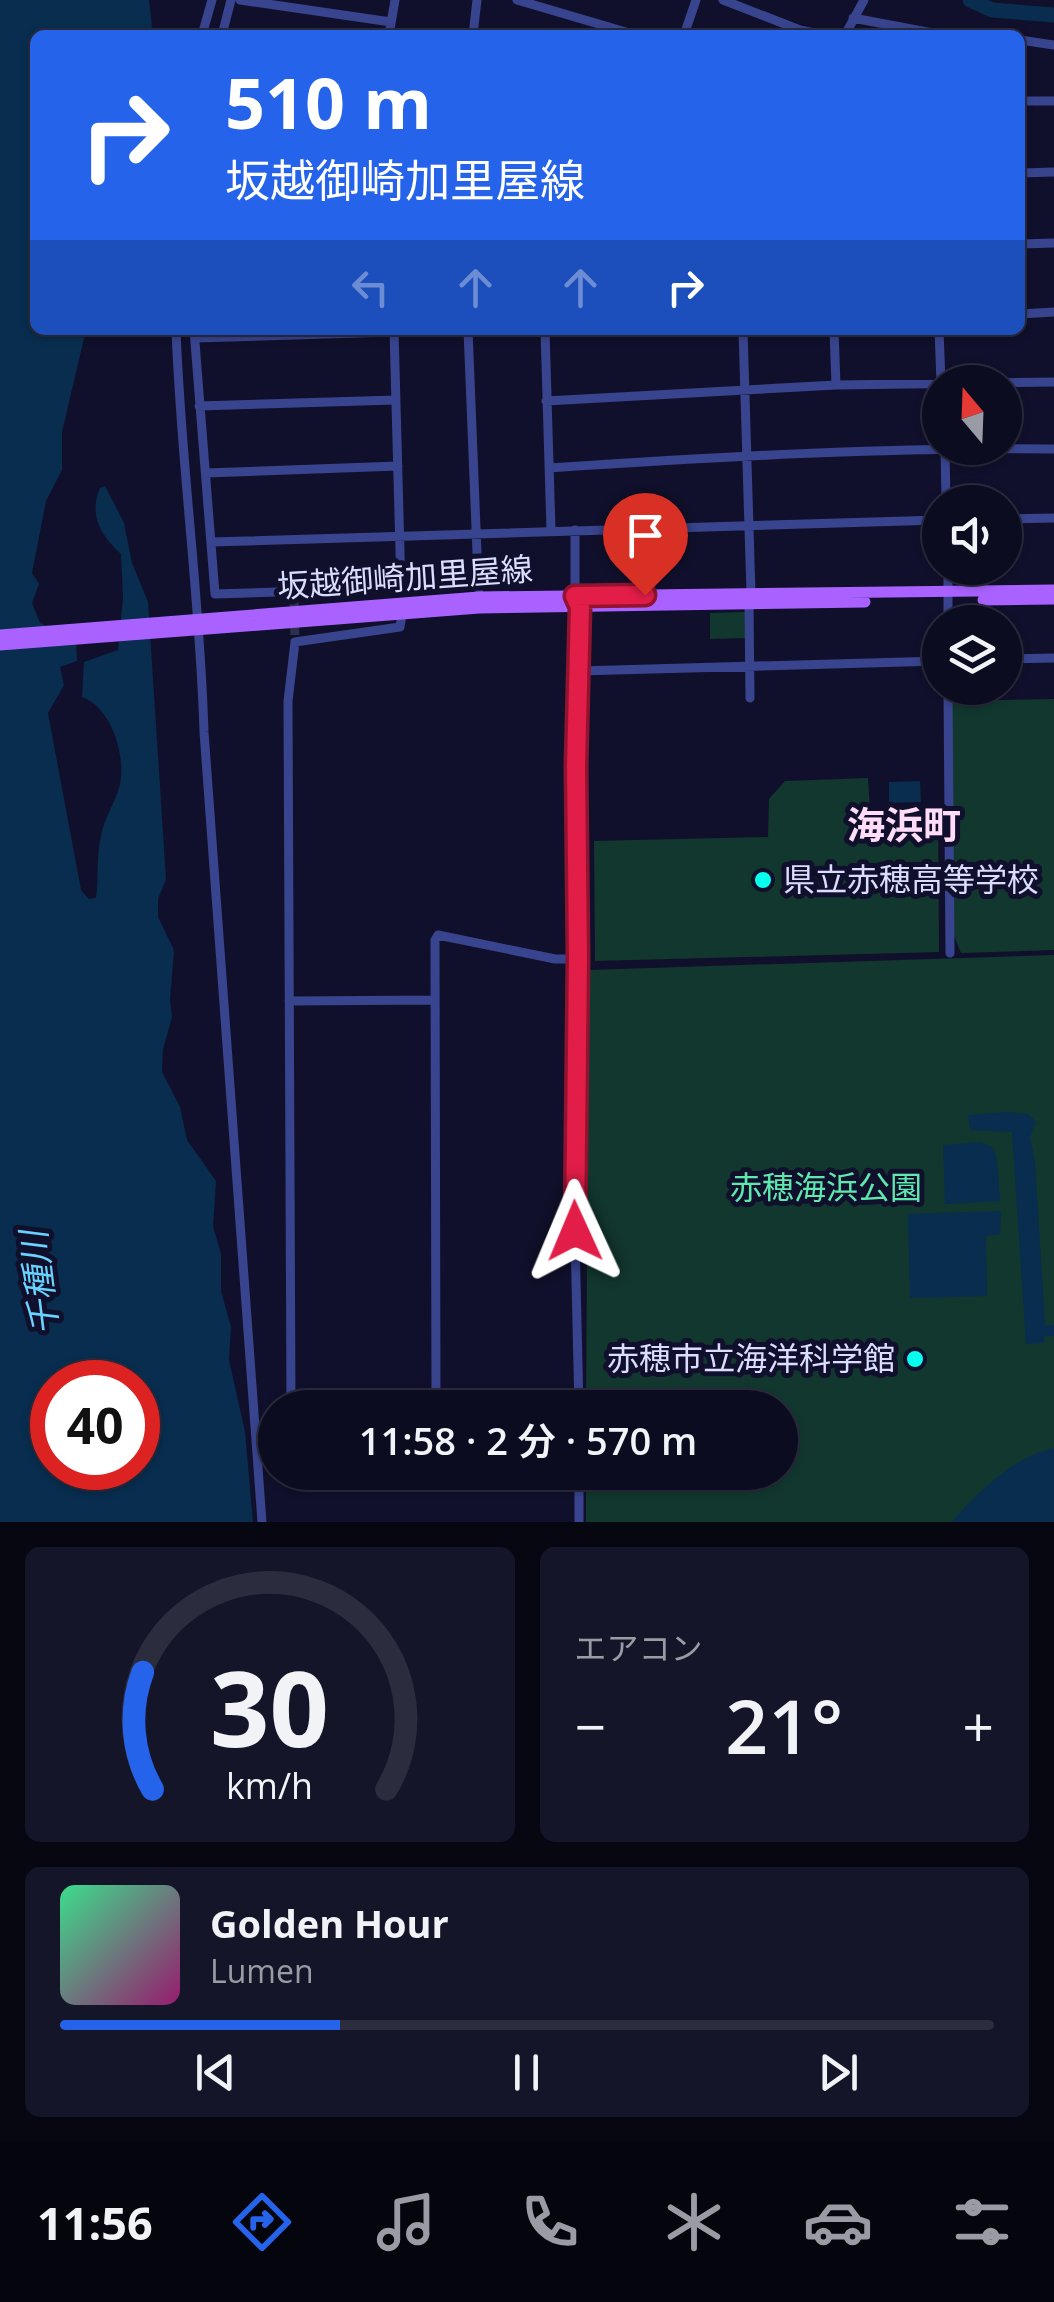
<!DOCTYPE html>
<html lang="ja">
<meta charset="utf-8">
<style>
body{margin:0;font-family:"Open Sans","Noto Sans JP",sans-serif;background:#15152a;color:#f1f3f6;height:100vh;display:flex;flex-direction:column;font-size:38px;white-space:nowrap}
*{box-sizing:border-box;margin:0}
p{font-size:32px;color:#9a9ba5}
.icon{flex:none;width:55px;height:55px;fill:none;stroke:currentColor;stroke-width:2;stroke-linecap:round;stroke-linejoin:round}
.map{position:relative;height:1522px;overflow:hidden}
.panel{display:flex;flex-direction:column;gap:25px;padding:25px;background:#070712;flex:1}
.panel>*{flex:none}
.hud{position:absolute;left:30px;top:30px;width:995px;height:305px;border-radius:15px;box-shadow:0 2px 8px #0004,0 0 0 2px #2c2c3f;background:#2563eb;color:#fff;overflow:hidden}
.needle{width:65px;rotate:341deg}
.tools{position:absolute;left:922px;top:365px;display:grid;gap:20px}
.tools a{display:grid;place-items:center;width:100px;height:100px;border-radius:50%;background:#0c0c21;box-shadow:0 2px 8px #0004,0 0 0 2px #2c2c3f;font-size:50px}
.speed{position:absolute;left:30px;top:1360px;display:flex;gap:20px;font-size:50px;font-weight:700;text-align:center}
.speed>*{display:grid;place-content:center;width:130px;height:130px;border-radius:50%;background:#0c0c21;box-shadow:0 2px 8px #0004,0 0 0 2px #2c2c3f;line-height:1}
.speed .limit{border:15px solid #d22;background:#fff;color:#111}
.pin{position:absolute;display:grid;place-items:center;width:85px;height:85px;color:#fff;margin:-102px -42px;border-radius:50% 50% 50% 0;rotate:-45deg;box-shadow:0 0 10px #0007}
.pin .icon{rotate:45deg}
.me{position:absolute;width:110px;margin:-55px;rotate:359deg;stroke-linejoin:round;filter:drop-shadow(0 0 8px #0008)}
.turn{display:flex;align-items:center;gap:35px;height:210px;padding:0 30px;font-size:45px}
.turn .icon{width:130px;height:130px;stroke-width:2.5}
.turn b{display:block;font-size:70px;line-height:85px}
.lanes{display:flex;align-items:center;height:95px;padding:0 30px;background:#0003;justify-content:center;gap:50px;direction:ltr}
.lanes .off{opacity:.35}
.big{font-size:75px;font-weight:600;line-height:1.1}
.panel .widget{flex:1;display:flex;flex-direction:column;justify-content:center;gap:15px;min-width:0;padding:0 35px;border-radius:15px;background:#15152a}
.panel .dial{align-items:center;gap:0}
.dial svg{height:260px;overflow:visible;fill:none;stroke:#2c2c3f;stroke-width:7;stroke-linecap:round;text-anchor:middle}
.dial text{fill:#f1f3f6;stroke:none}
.song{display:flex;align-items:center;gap:30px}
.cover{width:120px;height:120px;border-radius:15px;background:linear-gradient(135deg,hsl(150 70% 55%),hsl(320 70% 35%))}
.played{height:10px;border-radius:5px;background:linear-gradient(90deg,#2563eb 30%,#2c2c3f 30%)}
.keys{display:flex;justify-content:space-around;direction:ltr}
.heat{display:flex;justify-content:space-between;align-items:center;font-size:55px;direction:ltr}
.panel .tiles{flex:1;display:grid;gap:25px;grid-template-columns:1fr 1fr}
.widget:last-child{grid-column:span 2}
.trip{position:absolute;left:258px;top:1390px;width:540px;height:100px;border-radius:50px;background:#0c0c21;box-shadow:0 2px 8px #0004,0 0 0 2px #2c2c3f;font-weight:600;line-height:100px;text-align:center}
.tabs{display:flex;height:160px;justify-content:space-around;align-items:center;background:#05050d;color:#9a9ba5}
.tabs .icon{width:70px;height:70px}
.tabs .on{color:#2563eb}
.tabs b{font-size:45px;color:#f1f3f6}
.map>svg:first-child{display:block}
.green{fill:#12372f}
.water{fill:#082d4e;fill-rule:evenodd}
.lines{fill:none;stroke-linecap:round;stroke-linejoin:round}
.river{stroke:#082d4e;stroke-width:15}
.minor-tunnel{stroke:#2e2f4c;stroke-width:9;stroke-dasharray:9 4.5;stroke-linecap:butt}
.minor{stroke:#38448e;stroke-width:9}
.major{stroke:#a962ff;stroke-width:11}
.route-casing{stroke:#92132f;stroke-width:25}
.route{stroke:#e11d48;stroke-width:18}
.poi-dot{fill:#07ffed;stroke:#10102c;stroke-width:4}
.labels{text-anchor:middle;stroke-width:10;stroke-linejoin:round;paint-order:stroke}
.street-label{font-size:32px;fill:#dbddff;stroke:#10102c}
.poi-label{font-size:32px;fill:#dbddff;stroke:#10102c;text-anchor:start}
.park-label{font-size:32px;fill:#5ee8ae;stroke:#10102c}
.water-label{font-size:35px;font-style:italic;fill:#69d3ff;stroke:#10102c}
.quarter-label{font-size:38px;font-weight:bold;fill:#ffddf9;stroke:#10102c}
</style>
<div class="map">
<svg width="1054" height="1522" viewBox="0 0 1054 1522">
<rect width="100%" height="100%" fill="#10102c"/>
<path class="green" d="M 745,612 L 746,638 L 710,639 L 710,613 Z
M 1054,699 L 1054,950 L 961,953 L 952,931 L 952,701 Z
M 868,778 L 870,811 L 938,809 L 939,952 L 595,961 L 594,841 L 768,837 L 769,799 L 785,781 Z
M 1054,955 L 1054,1522 L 586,1522 L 586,1473 L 780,1472 L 780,1408 L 586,1407 L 589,970 Z"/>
<path class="water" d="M 0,0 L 149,0 L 152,26 L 149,35 L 35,35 L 35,330 L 86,330 L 62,432 L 62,470 L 46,501 L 32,573 L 39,584 L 32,603 L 40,623 L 76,640 L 77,661 L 60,667 L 64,685 L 48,713 L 81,890 L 89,899 L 96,898 C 99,878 96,856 101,836 C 104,818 116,802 120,784 C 126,755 111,707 82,697 L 84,662 L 118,650 L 123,598 L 121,554 C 102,536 88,516 100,488 L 105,486 L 124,523 L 132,563 L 148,602 L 166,879 L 158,899 L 158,917 L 174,950 L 170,1000 L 172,1017 L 163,1049 L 162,1072 L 180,1107 L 187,1140 L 216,1181 L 213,1226 L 221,1254 L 221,1291 L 231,1327 L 229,1360 L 245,1432 L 253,1522 L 0,1522 ZM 52,1382 L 138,1382 L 138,1468 L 52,1468 Z
M 920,781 L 921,802 L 889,803 L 889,782 Z
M 1007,1112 L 1028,1114 L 1036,1122 L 1030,1137 L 1035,1162 L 1045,1325 L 1054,1325 L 1054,1336 L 1044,1336 L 1044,1343 L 1026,1344 L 1012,1132 L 970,1130 L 968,1115 Z
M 981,1142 L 993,1148 L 997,1159 L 1000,1201 L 945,1204 L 943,1145 Z
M 1001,1211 L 1000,1234 L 986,1236 L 987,1296 L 910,1298 L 908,1214 Z
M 1054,1448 L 1054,1522 L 952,1522 C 977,1492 1015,1456 1054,1448 Z"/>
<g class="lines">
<path class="river" d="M 970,0 L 992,10 L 1054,15"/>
<path class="minor-tunnel" d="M 294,599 L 295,642"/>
<path class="minor" d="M 240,0 L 391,22
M 517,0 L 636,35
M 723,0 L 800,30 L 824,35
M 853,18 L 943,35
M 202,35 L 212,0
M 222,35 L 231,0
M 389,35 L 395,0
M 473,35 L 477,0
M 684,35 L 696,0
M 845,35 L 864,0
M 1020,40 L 1054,45
M 1020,101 L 1054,101
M 1020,173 L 1054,172
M 1020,244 L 1054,243
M 1020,314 L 1054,312
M 176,330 C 181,464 200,597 204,732 L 262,1522
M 194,330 L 215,594 L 401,588 L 394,330
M 468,330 L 479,602
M 545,330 L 551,530
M 743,330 L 751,594
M 834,330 L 836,385
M 939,330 L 941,382
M 195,338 L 457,330
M 546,401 L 836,385 L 1054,382
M 199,406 L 396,400
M 945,448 L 946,502
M 549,468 C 717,457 885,447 1054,449
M 206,473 L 398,466
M 1005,519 L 1054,518
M 575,530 L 575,596 L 580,607 L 574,1196 L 579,1408
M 211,542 L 940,520
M 948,568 L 948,622
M 749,603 L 750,698
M 1005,659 L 1054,658
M 579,671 L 940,661
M 948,688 L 950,953
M 289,1001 L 434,1000
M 291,1408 L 288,701 L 295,642 L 400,627 L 402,614
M 436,1408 L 435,940 L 438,935 L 555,959 L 579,959
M 579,1472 L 579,1522"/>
<path class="major" d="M 983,600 L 1054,599
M 0,635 L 479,597 L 1054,590
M 0,645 L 479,608 L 865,602"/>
</g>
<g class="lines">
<defs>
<path id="route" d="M 575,1231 L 578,958 L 576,766 L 580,607 L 575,596 L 645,595"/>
</defs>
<use href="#route" class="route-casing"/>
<use href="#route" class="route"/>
</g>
<g class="poi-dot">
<circle cx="763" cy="880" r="10"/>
<circle cx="915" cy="1359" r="10"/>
</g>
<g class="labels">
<g class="street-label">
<text transform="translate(405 578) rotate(-4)" y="11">坂越御崎加里屋線</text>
</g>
<g class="poi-label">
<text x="783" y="891">県立赤穂高等学校</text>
<text x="895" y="1370" text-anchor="end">赤穂市立海洋科学館</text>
</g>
<g class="park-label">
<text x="826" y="1199">赤穂海浜公園</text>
</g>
<g class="water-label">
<text transform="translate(40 1283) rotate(-97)" y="12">千種川</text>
</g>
<g class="quarter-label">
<text x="904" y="839">海浜町</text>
</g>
</g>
</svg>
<div class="tools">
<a><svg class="needle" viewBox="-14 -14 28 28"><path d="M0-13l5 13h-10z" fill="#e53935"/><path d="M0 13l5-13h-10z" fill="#9a9ba5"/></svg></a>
<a><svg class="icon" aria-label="sound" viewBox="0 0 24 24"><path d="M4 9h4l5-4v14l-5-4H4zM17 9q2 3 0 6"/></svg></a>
<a><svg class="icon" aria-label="layers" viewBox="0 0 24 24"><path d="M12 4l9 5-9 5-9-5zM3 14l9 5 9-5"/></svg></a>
</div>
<div class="speed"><div class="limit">40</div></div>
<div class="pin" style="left:645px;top:595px;background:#d93025"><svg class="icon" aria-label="arrive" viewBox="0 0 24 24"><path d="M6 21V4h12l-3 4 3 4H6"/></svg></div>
<svg class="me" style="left:575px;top:1231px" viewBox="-20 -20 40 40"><path d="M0-17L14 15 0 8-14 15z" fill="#e11d48" stroke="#fff" stroke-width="4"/></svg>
<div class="trip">11:58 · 2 分 · 570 m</div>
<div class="hud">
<div class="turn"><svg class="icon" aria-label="right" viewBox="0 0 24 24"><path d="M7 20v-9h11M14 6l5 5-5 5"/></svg><div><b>510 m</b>坂越御崎加里屋線</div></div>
<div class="lanes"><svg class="icon off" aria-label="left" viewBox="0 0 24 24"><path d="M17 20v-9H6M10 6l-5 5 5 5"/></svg><svg class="icon off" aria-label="ahead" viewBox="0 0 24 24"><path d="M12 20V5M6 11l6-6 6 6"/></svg><svg class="icon off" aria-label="ahead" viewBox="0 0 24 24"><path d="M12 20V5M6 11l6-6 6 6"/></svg><svg class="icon" aria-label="right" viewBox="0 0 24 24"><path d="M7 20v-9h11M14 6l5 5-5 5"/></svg></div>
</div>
</div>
<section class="panel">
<div class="tiles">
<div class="widget dial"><svg viewBox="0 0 100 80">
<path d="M14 69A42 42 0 1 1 86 69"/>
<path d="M14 69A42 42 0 0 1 11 33" stroke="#2563eb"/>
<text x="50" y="56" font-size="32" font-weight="700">30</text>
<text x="50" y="72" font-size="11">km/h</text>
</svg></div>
<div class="widget"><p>エアコン</p>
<div class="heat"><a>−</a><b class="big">21°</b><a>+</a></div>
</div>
<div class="widget">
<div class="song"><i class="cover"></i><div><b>Golden Hour</b><p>Lumen</p></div></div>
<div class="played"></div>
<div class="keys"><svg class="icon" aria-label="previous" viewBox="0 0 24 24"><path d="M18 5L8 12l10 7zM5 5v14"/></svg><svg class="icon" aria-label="pause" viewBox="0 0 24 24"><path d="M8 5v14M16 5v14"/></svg><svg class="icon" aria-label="next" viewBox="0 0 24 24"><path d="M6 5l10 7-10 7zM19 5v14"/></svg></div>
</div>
</div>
</section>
<nav class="tabs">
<b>11:56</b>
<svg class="icon on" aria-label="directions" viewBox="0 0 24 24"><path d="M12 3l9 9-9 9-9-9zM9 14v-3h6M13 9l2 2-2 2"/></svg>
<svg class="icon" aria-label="music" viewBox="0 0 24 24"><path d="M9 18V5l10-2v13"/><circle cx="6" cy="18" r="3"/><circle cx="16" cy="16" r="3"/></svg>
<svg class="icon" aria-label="phone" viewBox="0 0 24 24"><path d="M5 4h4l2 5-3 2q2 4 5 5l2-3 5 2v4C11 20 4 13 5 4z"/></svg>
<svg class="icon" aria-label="climate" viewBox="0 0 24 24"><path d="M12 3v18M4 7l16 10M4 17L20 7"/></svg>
<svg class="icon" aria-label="car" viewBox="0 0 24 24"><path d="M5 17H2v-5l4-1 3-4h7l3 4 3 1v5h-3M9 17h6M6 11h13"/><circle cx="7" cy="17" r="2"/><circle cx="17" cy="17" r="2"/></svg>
<svg class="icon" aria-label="filters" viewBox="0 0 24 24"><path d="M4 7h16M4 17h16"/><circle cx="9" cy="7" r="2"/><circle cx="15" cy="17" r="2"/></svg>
</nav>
